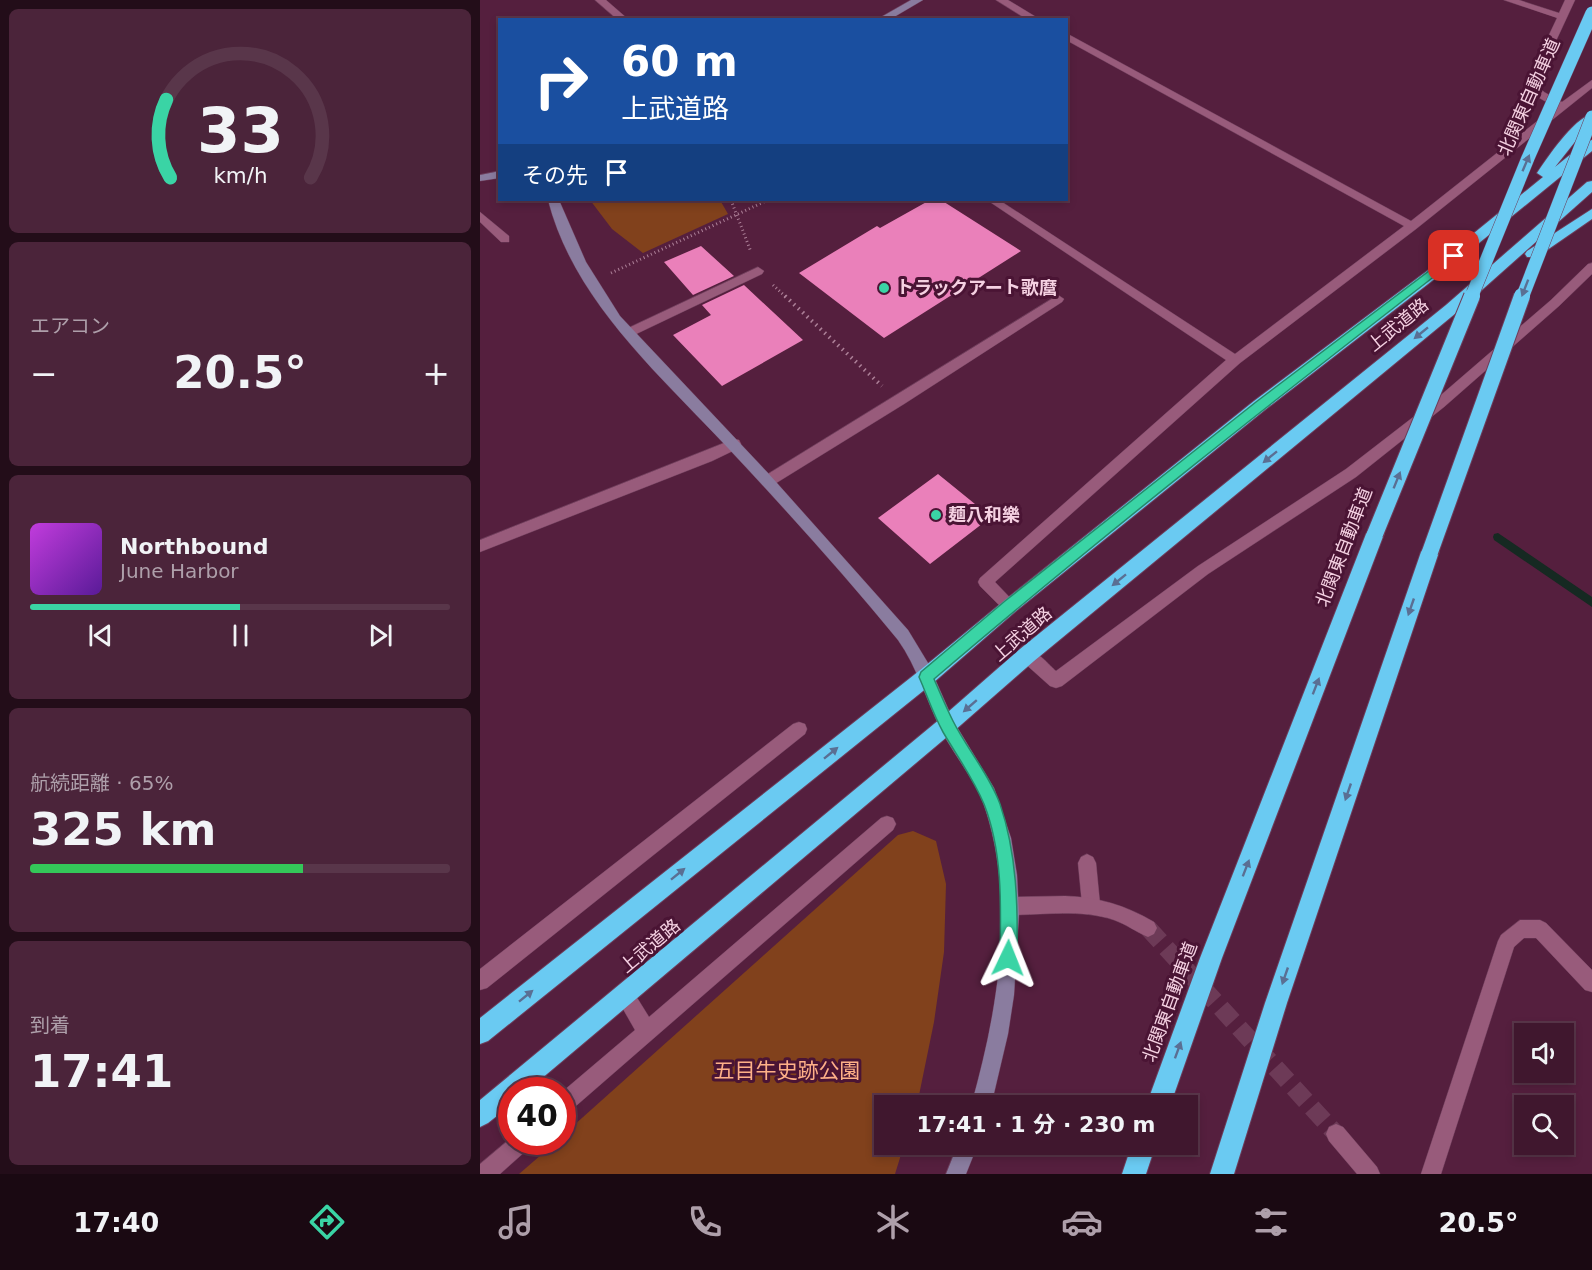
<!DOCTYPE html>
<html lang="ja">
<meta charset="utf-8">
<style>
body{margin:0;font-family:"DejaVu Sans","Noto Sans JP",sans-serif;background:#4b243a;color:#f1f3f6;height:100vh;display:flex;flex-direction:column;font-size:22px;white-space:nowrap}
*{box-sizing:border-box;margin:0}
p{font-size:20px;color:#ae9faa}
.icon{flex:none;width:33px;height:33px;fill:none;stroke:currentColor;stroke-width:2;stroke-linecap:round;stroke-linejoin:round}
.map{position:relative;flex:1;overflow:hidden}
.details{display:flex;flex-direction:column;gap:9px;padding:9px;background:#230d19;width:480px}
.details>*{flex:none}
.guide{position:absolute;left:18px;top:18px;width:570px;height:183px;border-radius:0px;box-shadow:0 3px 9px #0003,0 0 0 2px #59364a;background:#1a4fa0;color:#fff;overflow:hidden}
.fabs{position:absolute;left:1034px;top:1023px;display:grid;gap:12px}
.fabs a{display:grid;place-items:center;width:60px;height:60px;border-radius:0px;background:#40172e;box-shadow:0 3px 9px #0003,0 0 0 2px #59364a;font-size:30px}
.speed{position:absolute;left:18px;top:1077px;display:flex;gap:12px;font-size:30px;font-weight:700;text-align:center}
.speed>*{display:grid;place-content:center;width:78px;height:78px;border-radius:50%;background:#40172e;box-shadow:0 3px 9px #0003,0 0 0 2px #59364a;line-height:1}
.speed .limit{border:9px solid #d22;background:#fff;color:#111}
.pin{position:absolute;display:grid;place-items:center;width:51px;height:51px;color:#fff;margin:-26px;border-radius:12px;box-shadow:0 3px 9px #0006}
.me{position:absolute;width:66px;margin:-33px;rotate:2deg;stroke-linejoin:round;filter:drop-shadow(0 0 4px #0008)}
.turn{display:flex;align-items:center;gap:21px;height:126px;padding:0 24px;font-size:27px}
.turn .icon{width:78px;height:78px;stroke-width:2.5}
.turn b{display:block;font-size:42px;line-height:51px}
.then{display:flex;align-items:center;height:57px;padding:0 24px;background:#0003;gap:12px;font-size:22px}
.big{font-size:45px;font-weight:700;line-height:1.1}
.details .tile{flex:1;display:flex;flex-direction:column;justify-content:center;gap:9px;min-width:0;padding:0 21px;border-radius:9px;background:#4b243a}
.details .dial{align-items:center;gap:0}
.dial svg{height:156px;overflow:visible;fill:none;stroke:#59364a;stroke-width:7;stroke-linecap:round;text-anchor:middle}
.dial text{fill:#f1f3f6;stroke:none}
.song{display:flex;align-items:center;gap:18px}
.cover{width:72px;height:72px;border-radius:9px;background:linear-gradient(135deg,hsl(290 70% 55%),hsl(270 70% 35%))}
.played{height:6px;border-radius:3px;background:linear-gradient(90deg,#3ad4a5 50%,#59364a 50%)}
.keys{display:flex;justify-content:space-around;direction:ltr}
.heat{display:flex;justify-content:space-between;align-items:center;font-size:33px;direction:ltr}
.charge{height:9px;border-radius:4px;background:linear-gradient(90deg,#34c759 65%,#59364a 0)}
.trip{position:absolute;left:394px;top:1095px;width:324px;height:60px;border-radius:0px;background:#40172e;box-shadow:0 3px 9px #0003,0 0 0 2px #59364a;font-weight:700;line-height:60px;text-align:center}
.tab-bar{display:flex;height:96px;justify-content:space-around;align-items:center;background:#1a0912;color:#ae9faa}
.tab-bar .icon{width:42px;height:42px}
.tab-bar .active{color:#3ad4a5}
.tab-bar b{font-size:27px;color:#f1f3f6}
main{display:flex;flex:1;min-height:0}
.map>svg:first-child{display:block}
.green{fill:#81411c}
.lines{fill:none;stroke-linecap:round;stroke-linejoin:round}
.stream{fill:#162922;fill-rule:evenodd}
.building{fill:#ea80ba}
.street-tunnel{stroke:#6d3a57;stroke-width:18;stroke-dasharray:18 9;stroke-linecap:butt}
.lane-casing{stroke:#6d3d5a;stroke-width:1}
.street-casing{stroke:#6d3d5a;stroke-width:1}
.secondary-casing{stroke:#6d3d5a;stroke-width:1}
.highway-casing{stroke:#6d3d5a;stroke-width:2}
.path-far1{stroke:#ad8098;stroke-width:3;stroke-dasharray:1 3;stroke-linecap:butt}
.path{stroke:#ad8098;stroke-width:4;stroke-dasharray:1.5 4.5;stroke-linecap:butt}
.lane{fill:#985b7b;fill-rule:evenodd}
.street{fill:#985b7b;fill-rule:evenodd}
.secondary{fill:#8a7c9f;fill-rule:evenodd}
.highway{fill:#6acaf2;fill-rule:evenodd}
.highway-bridge-far1-casing{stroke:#6d3d5a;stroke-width:14;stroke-linecap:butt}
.highway-bridge-casing{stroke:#6d3d5a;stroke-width:18;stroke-linecap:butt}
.highway-bridge-far1{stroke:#6acaf2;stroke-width:13}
.highway-bridge{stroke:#6acaf2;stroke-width:16}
.oneway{fill:#5a6f93}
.route{fill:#3ad4a5;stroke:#268a6b;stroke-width:1.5}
.poi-dot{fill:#3ad4a5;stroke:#4a1434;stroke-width:2}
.labels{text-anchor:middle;stroke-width:6;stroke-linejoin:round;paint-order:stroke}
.street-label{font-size:18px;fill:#f5d1e2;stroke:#4a1434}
.poi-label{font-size:18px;font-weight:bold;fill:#f5d1e2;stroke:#4a1434;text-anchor:start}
.near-park-label{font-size:21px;fill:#feb088;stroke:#4a1434}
</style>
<main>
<section class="details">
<div class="tile dial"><svg viewBox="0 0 100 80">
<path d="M14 69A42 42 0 1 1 86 69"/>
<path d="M14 69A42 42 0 0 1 12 29" stroke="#3ad4a5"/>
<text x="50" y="56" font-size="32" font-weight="700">33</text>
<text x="50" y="72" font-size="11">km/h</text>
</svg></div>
<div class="tile"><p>エアコン</p>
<div class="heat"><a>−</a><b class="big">20.5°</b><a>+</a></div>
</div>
<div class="tile">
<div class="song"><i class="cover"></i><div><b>Northbound</b><p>June Harbor</p></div></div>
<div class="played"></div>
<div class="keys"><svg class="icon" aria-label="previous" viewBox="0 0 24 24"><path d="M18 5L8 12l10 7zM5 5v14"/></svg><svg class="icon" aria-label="pause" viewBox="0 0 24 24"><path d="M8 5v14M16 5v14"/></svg><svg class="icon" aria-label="next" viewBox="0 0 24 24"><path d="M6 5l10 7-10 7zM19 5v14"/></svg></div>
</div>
<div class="tile"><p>航続距離 · 65%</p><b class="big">325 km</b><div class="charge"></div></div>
<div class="tile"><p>到着</p><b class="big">17:41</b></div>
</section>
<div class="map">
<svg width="1112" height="1174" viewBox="0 0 1112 1174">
<rect width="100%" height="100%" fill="#551f3e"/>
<path class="green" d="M 110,200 L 240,200 L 248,214 L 163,253 L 132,229 Z
M 433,831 L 456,841 L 466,884 L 464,952 L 454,1022 L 437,1105 L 405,1106 L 405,1144 L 424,1145 L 415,1174 L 39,1174 L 76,1142 L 82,1142 L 83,1135 L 418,835 Z"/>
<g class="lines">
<path class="stream" d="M 1018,533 L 1112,597 L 1112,607 L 1014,540 L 1013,537 L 1014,534 Z"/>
</g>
<path class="building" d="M 450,200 L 461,200 L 541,251 L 404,338 L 319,273 L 397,226 L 400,228 Z
M 221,246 L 254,276 L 213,295 L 184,262 Z
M 264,285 L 323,340 L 242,386 L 193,335 L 231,315 L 222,305 Z
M 458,474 L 511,517 L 450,564 L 398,518 Z"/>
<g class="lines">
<path class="street-tunnel" d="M 668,928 L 856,1134"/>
<defs>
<path id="lane" d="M 115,0 L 126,0 L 149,20 L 138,20 Z
M 516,0 L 528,0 L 561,20 L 548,20 Z
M 1024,0 L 1039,0 L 1079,13 L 1085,0 L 1095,0 L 1056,84 L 1064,92 L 1082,102 L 1112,80 L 1112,88 L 936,229 L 760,363 L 515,582 L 538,606 L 535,611 L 530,612 L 525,611 L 500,586 L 498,582 L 500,578 L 746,360 L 507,200 L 519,200 L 755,354 L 924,226 L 586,40 L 586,33 L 931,221 L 1075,107 L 1056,96 L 1046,84 L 1077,18 Z
M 0,212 L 29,236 L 29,242 L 21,242 L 0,222 Z
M 1112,263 L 1112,274 L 1079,306 L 964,407 L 876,477 L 728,574 L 582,686 L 576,688 L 570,686 L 541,660 L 539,655 L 541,650 C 554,646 567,663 576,671 L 718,566 L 866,469 L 954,401 L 1071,300 L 1108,264 Z
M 578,295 L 584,299 L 582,302 L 424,404 L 293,485 L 283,485 L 281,481 L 283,477 Z
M 254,439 L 259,440 L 261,444 L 259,448 L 232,461 L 0,552 L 0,540 Z
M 319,722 L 325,724 L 327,729 L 325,734 L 7,988 L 0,990 L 0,969 L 313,724 Z
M 407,816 L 413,818 L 416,824 L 413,830 L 89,1112 L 82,1115 L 82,1092 L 155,1030 L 135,995 L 137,988 L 144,986 L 151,988 L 169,1017 L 401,818 Z
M 607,854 L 613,857 L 616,863 L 620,904 L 617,910 L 611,913 L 605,910 L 602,904 L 598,863 L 601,857 Z
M 32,1137 L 32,1142 L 51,1142 L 48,1149 L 20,1174 L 0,1174 L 0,1164 Z"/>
<path id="street" d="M 278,267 L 284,271 L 282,274 L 152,336 L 148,337 L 142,333 L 144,330 Z
M 585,896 C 618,897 645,905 674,922 L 677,928 L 674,934 L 668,937 C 656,932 646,924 634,920 C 601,909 564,915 530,915 L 524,912 L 521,906 L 524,900 L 530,897 Z
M 1040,920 L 1060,920 L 1066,923 L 1112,970 L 1112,992 L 1105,990 L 1056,938 L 1044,938 L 1034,947 L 961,1174 L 941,1174 L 1018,941 L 1021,935 Z
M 856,1124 L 863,1127 L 897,1167 L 900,1174 L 877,1174 L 849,1141 L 846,1134 L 849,1127 Z"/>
<path id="secondary" d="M 431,0 L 443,0 L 409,20 L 396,20 Z
M 20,171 L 20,178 L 0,181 L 0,175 Z
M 68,200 L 79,200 L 106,262 L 140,316 L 288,473 L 428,630 L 448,663 L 474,722 L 514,788 L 531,838 L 537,875 L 539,914 L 534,995 L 528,1034 L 511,1106 L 491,1106 C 518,1010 537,902 504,805 C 494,778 474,755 461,730 C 446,699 437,667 418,640 C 364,574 306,510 248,448 C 179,374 94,301 68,200 Z
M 478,1144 L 498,1144 L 486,1174 L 466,1174 Z"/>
<path id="highway" d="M 1112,114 L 1112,125 L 1098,138 L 1075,167 L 1107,141 L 1112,140 L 1112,151 L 961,274 L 786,409 L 536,611 L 453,683 L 8,1041 L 0,1044 L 0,1018 L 439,671 L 524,601 L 774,401 L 951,268 L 1063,177 L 1057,173 C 1068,157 1093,119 1112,114 Z
M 1112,181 L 1112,192 L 976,313 L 554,661 L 474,731 L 48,1090 L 32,1090 L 32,1104 L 8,1123 L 0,1127 L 0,1100 L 460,719 L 540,649 L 966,305 L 1107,182 Z
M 1112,209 L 1112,219 L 1057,257 L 1047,257 L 1045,254 L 1047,251 Z
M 895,527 L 901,529 L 904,534 L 742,958 L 690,1106 L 666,1106 L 720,958 L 886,534 L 889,529 Z
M 950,545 L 956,547 L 959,552 L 807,1003 L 754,1174 L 730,1174 L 785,1003 L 941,552 L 944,547 Z
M 652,1144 L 676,1144 L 666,1174 L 642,1174 Z"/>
</defs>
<use href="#lane" class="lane-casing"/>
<use href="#street" class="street-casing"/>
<use href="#secondary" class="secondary-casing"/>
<use href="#highway" class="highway-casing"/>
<path class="path-far1" d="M 251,200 L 271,252
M 131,273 L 288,200
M 293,285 L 307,298"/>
<path class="path" d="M 305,296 L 402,386"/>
<use href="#lane" class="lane"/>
<use href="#street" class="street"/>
<use href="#secondary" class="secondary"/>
<use href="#highway" class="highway"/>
<defs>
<path id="highway-bridge-far1" d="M 991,298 L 1048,158 L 1112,13
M 1042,298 L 1112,117"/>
<path id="highway-bridge" d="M 895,534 L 992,296
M 950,552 L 1042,296"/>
</defs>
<use href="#highway-bridge-far1" class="highway-bridge-far1-casing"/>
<use href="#highway-bridge" class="highway-bridge-casing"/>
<use href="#highway-bridge-far1" class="highway-bridge-far1"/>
<use href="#highway-bridge" class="highway-bridge"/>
</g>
<defs><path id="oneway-solid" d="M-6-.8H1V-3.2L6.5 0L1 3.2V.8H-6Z" transform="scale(1.5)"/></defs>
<g class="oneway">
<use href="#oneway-solid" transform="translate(1046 163) rotate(-67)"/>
<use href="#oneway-solid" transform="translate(1045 288) rotate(111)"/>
<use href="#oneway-solid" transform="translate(941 333) rotate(141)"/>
<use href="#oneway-solid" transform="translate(790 457) rotate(141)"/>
<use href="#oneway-solid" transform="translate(917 480) rotate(-68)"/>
<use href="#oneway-solid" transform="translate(639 580) rotate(141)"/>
<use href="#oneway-solid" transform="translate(931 607) rotate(109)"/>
<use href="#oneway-solid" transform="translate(836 686) rotate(-69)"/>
<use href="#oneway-solid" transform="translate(490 706) rotate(139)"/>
<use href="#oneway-solid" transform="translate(351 753) rotate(-39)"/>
<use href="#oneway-solid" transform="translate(868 792) rotate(109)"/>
<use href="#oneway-solid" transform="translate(766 868) rotate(-69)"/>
<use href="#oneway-solid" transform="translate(198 874) rotate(-39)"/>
<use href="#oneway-solid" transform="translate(805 976) rotate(109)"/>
<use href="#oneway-solid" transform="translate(46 996) rotate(-39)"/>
<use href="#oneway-solid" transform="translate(698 1050) rotate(-70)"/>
</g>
<path class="route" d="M 974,252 L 980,256 L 978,258 C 801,395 625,533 454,679 C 460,693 466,707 473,721 C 487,749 509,774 520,804 C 537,854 538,907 537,958 L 534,964 L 528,967 L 522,964 L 520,958 C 521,908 523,852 504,804 C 493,778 477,756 463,732 C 453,714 447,695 439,677 L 441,672 L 525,601 L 776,402 Z"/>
<g class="poi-dot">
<circle cx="404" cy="288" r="6"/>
<circle cx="456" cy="515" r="6"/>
</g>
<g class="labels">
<g class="street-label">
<text transform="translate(1049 97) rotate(-66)" y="6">北関東自動車道</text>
<text transform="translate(918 325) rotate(-39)" y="6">上武道路</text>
<text transform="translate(864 547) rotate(-69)" y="6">北関東自動車道</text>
<text transform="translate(542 634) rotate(-41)" y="6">上武道路</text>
<text transform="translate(170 946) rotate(-40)" y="6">上武道路</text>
<text transform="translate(690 1002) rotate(-70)" y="6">北関東自動車道</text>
</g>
<g class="poi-label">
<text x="416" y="294">トラックアート歌麿</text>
<text x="468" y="521">麺八和樂</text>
</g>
<g class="near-park-label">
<text x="307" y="1078">五目牛史跡公園</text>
</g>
</g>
</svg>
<div class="fabs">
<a><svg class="icon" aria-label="sound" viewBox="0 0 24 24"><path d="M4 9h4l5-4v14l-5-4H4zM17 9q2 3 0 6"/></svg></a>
<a><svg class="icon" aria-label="search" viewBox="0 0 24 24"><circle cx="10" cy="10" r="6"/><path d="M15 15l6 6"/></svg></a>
</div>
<div class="speed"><div class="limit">40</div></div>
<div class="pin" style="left:974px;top:256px;background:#d93025"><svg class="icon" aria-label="arrive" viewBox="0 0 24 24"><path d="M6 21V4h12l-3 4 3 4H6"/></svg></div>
<svg class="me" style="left:528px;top:958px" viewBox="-20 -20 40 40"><path d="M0-17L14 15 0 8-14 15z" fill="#3ad4a5" stroke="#fff" stroke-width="4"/></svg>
<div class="trip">17:41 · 1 分 · 230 m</div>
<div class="guide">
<div class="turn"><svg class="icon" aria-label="right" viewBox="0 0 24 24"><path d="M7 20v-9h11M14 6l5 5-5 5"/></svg><div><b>60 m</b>上武道路</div></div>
<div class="then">その先<svg class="icon" aria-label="arrive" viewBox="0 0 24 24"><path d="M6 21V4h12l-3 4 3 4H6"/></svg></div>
</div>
</div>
</main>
<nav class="tab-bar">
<b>17:40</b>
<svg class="icon active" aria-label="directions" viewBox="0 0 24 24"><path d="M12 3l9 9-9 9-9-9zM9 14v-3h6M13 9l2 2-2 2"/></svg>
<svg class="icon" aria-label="music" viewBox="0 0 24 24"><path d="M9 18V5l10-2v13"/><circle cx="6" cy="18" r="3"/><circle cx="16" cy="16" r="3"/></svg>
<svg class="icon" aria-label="phone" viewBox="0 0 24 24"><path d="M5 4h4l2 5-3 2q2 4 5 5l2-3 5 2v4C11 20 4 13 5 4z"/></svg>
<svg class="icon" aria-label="climate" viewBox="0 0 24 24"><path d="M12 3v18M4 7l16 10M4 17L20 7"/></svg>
<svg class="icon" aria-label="car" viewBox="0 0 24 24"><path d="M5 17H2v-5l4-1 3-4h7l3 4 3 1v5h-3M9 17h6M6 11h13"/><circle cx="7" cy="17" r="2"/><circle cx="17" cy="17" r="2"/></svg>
<svg class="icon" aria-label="filters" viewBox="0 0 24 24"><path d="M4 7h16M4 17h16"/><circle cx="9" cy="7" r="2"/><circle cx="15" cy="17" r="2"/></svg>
<b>20.5°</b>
</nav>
